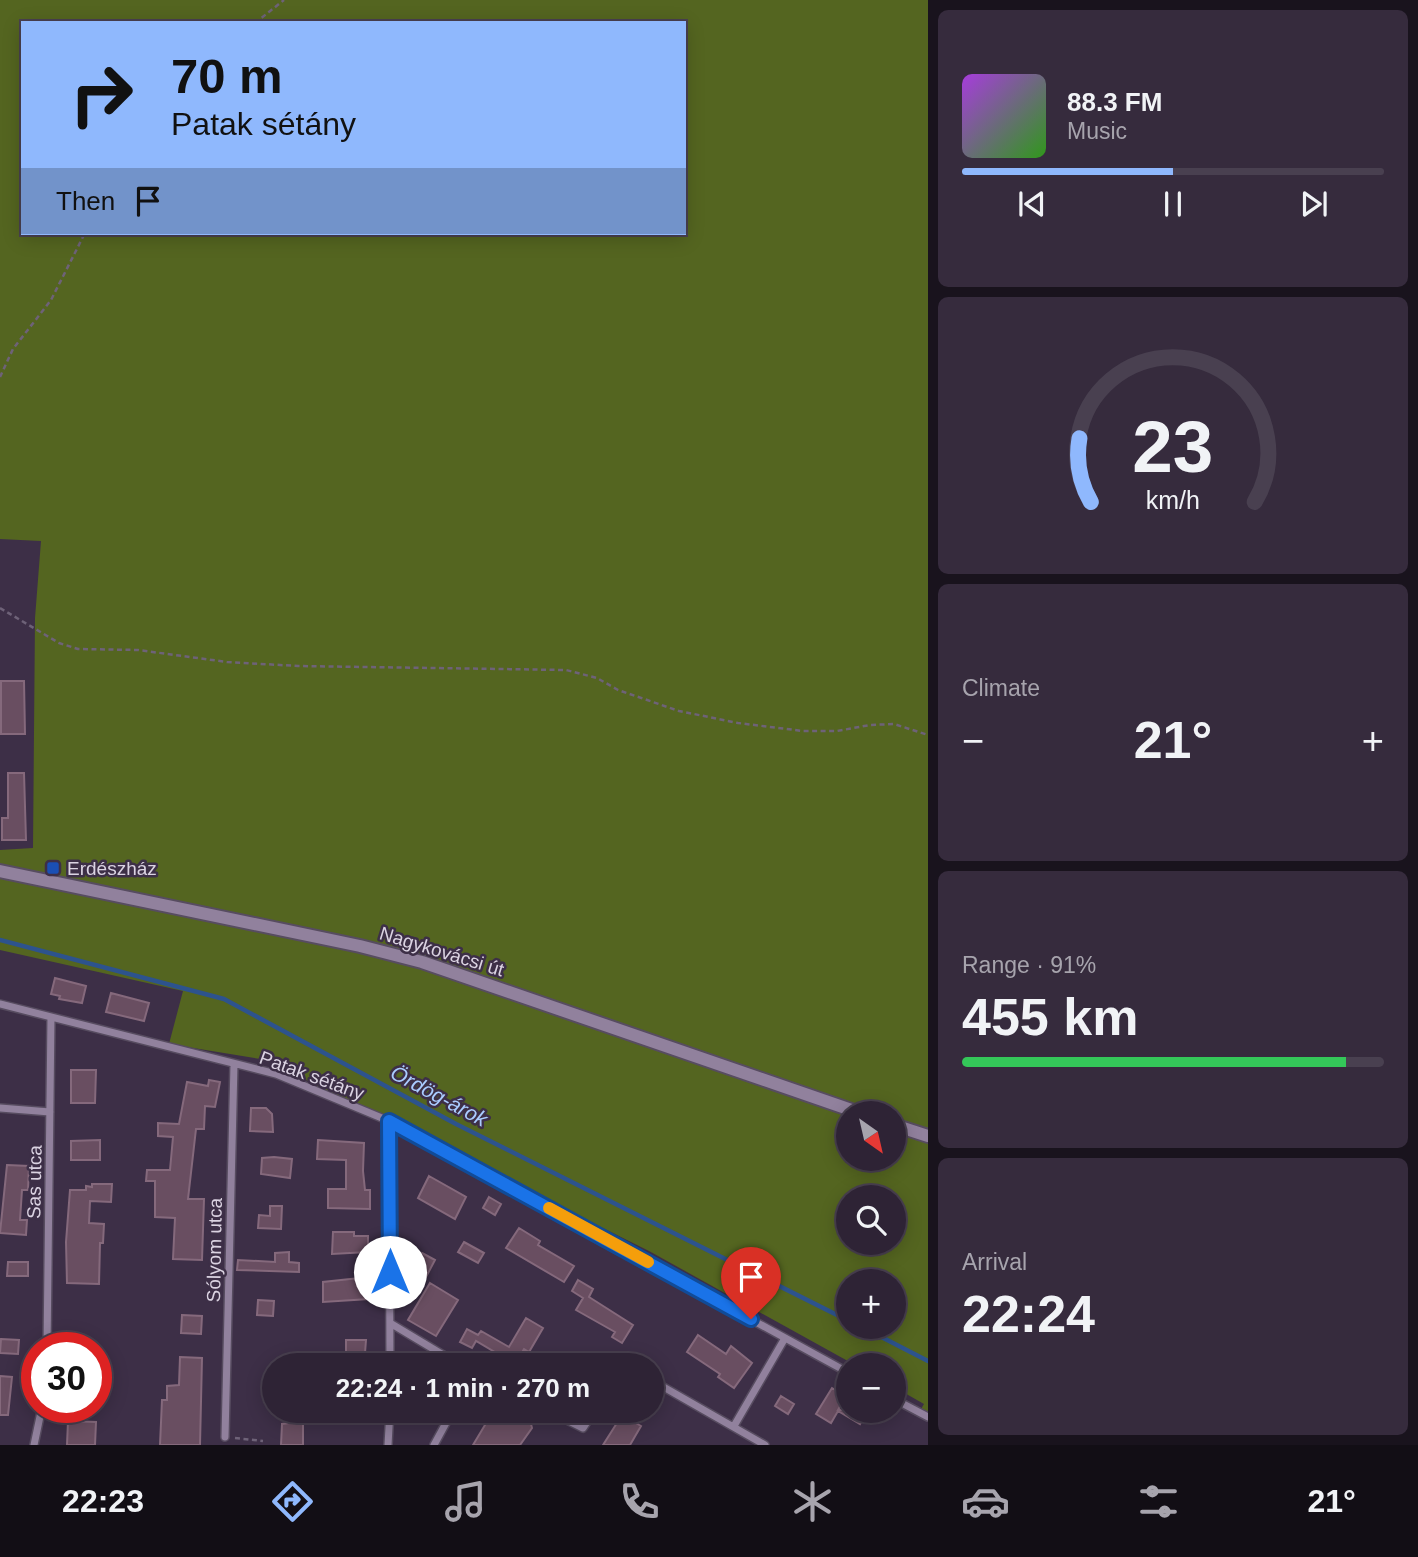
<!DOCTYPE html>
<meta charset="utf-8">
<style>
body{margin:0;font-family:Helvetica,sans-serif;background:#362b3d;color:#f1f3f6;height:100vh;display:flex;flex-direction:column;font-size:26px;white-space:nowrap}
*{box-sizing:border-box;margin:0}
p{font-size:23px;color:#a7a4ad}
.icon{flex:none;width:38px;height:38px;fill:none;stroke:currentColor;stroke-width:2;stroke-linecap:round;stroke-linejoin:round}
.map{position:relative;flex:1;overflow:hidden}
.details{display:flex;flex-direction:column;gap:10px;padding:10px;background:#19131d;width:490px}
.details>*{flex:none}
.top-card{position:absolute;left:21px;top:21px;width:665px;height:214px;border-radius:0px;box-shadow:0 4px 18px #0003,0 0 0 2px #494050;background:#8fb8fd;color:#111;overflow:hidden}
.needle{width:46px;rotate:146deg}
.fabs{position:absolute;left:836px;top:1101px;display:grid;gap:14px}
.fabs a{display:grid;place-items:center;width:70px;height:70px;border-radius:50%;background:#2e2335;box-shadow:0 4px 18px #0003,0 0 0 2px #494050;font-size:35px}
.speed{position:absolute;left:21px;top:1332px;display:flex;gap:14px;font-size:35px;font-weight:700;text-align:center}
.speed>*{display:grid;place-content:center;width:91px;height:91px;border-radius:50%;background:#2e2335;box-shadow:0 4px 18px #0003,0 0 0 2px #494050;line-height:1}
.speed .limit{border:10px solid #d22;background:#fff;color:#111}
.pin{position:absolute;display:grid;place-items:center;width:60px;height:60px;color:#fff;margin:-72px -30px;border-radius:50% 50% 50% 0;rotate:-45deg;box-shadow:0 0 7px #0007}
.pin .icon{rotate:45deg}
.me{position:absolute;width:77px;margin:-38px;rotate:0deg;stroke-linejoin:round;filter:drop-shadow(0 0 5px #0008)}
.turn{display:flex;align-items:center;gap:24px;height:147px;padding:0 35px;font-size:32px}
.turn .icon{width:91px;height:91px;stroke-width:2.5}
.turn b{display:block;font-size:49px;line-height:60px}
.then{display:flex;align-items:center;height:66px;padding:0 35px;background:#0003;gap:14px;font-size:26px}
.big{font-size:52px;font-weight:800;line-height:1.1}
.details .tile{flex:1;display:flex;flex-direction:column;justify-content:center;gap:10px;min-width:0;padding:0 24px;border-radius:10px;background:#362b3d}
.details .dial{align-items:center;gap:0}
.dial svg{height:182px;overflow:visible;fill:none;stroke:#494050;stroke-width:7;stroke-linecap:round;text-anchor:middle}
.dial text{fill:#f1f3f6;stroke:none}
.song{display:flex;align-items:center;gap:21px}
.cover{width:84px;height:84px;border-radius:10px;background:linear-gradient(135deg,hsl(280 70% 55%),hsl(110 70% 35%))}
.played{height:7px;border-radius:4px;background:linear-gradient(90deg,#8fb8fd 50%,#494050 50%)}
.keys{display:flex;justify-content:space-around;direction:ltr}
.heat{display:flex;justify-content:space-between;align-items:center;font-size:38px;direction:ltr}
.charge{height:10px;border-radius:5px;background:linear-gradient(90deg,#34c759 91%,#494050 0)}
.trip{position:absolute;left:262px;top:1353px;width:402px;height:70px;border-radius:35px;background:#2e2335;box-shadow:0 4px 18px #0003,0 0 0 2px #494050;font-weight:800;line-height:70px;text-align:center}
.menu{display:flex;height:112px;justify-content:space-around;align-items:center;background:#120e15;color:#a7a4ad}
.menu .icon{width:49px;height:49px}
.menu .on{color:#8fb8fd}
.menu b{font-size:32px;color:#f1f3f6}
main{display:flex;flex:1;min-height:0}
.map>svg:first-child{display:block}
.green{fill:#546520;fill-rule:evenodd}
.lines{fill:none;stroke-linecap:round;stroke-linejoin:round}
.stream{stroke:#2d538d;stroke-width:4.5}
.building{fill:#694e61;stroke:#85697c;stroke-width:2}
.minor-casing{stroke:#574c60;stroke-width:10}
.tertiary-casing{stroke:#574c60;stroke-width:16}
.path{stroke:#6e6278;stroke-width:2.5;stroke-dasharray:5 3.5;stroke-linecap:butt}
.minor{stroke:#91819d;stroke-width:7}
.tertiary{stroke:#91819d;stroke-width:12}
.route-casing{stroke:#114b97;stroke-width:18}
.route{stroke:#1a73e8;stroke-width:12}
.slow{stroke:#f59e0b;stroke-width:12}
.transit-dot{fill:#1a4fb4;stroke:#3d2f47;stroke-width:2.5}
.labels{text-anchor:middle;stroke-width:5;stroke-linejoin:round;paint-order:stroke}
.poi-label{font-size:19px;fill:#dbd3e2;stroke:#3d2f47;text-anchor:start}
.street-label{font-size:19px;fill:#dbd3e2;stroke:#3d2f47}
.water-label{font-size:21px;font-style:italic;fill:#acf;stroke:#3d2f47}
</style>
<main>
<div class="map">
<svg width="928" height="1445" viewBox="0 0 928 1445">
<rect width="100%" height="100%" fill="#3d2f47"/>
<path class="green" d="M 0,0 L 928,0 L 928,1413 L 921,1409 L 924,1404 L 894,1387 L 894,1365 L 855,1365 L 649,1251 L 266,1060 L 169,1044 L 183,991 L 0,950 L 0,850 L 33,848 L 35,618 L 41,541 L 0,539 ZM 23,23 L 684,23 L 684,233 L 23,233 ZM 849,1113 L 894,1113 L 894,1158 L 849,1158 ZM 849,1197 L 894,1197 L 894,1242 L 849,1242 ZM 849,1281 L 894,1281 L 894,1326 L 849,1326 Z"/>
<g class="lines">
<path class="stream" d="M 0,940 L 224,999 L 456,1124 L 849,1321
M 860,1326 L 928,1361"/>
</g>
<path class="building" d="M 1,681 L 24,681 L 25,734 L 1,734 Z
M 8,773 L 24,773 L 26,840 L 2,840 L 2,818 L 8,818 Z
M 55,978 L 86,986 L 82,1003 L 59,999 L 60,996 L 51,994 Z
M 111,993 L 149,1003 L 144,1021 L 106,1012 Z
M 71,1070 L 96,1070 L 95,1103 L 71,1103 Z
M 209,1080 L 220,1082 L 215,1107 L 205,1106 L 204,1129 L 196,1129 L 188,1199 L 204,1199 L 202,1260 L 173,1259 L 175,1218 L 155,1217 L 155,1181 L 146,1181 L 147,1170 L 170,1170 L 173,1137 L 158,1136 L 158,1123 L 179,1124 L 187,1082 L 208,1086 Z
M 251,1108 L 266,1108 L 272,1114 L 273,1132 L 250,1131 Z
M 100,1140 L 100,1160 L 71,1160 L 71,1141 Z
M 318,1140 L 364,1143 L 363,1171 L 365,1190 L 370,1190 L 370,1209 L 328,1208 L 328,1189 L 346,1189 L 346,1160 L 317,1159 Z
M 274,1157 L 292,1159 L 290,1178 L 261,1174 L 262,1158 Z
M 7,1165 L 29,1166 L 28,1190 L 22,1190 L 20,1220 L 27,1220 L 26,1235 L 0,1233 Z
M 429,1176 L 466,1197 L 455,1219 L 418,1198 Z
M 92,1184 L 112,1184 L 111,1202 L 90,1201 L 89,1223 L 104,1224 L 103,1243 L 100,1243 L 99,1284 L 67,1283 L 66,1242 L 70,1190 L 86,1190 L 86,1186 L 92,1187 Z
M 489,1197 L 501,1204 L 495,1215 L 483,1208 Z
M 270,1206 L 282,1206 L 281,1229 L 258,1228 L 259,1215 L 270,1216 Z
M 519,1228 L 540,1241 L 538,1245 L 574,1266 L 564,1282 L 506,1248 Z
M 333,1232 L 354,1232 L 354,1236 L 368,1236 L 368,1252 L 332,1254 Z
M 464,1242 L 484,1253 L 478,1263 L 458,1252 Z
M 289,1252 L 289,1262 L 299,1263 L 299,1272 L 237,1270 L 238,1260 L 275,1262 L 275,1253 Z
M 422,1253 L 435,1260 L 426,1277 L 410,1269 L 416,1256 L 419,1258 Z
M 8,1262 L 28,1262 L 28,1276 L 7,1276 Z
M 368,1277 L 369,1299 L 323,1302 L 323,1282 Z
M 578,1280 L 593,1289 L 589,1297 L 633,1325 L 622,1343 L 612,1337 L 615,1332 L 576,1310 L 583,1298 L 572,1291 Z
M 430,1283 L 458,1300 L 436,1336 L 408,1320 Z
M 258,1300 L 274,1301 L 273,1316 L 257,1315 Z
M 182,1315 L 202,1316 L 201,1334 L 181,1333 Z
M 526,1318 L 543,1328 L 529,1352 L 524,1349 L 515,1364 L 476,1341 L 472,1348 L 460,1342 L 467,1329 L 478,1335 L 481,1331 L 509,1347 Z
M 698,1335 L 726,1354 L 731,1346 L 752,1363 L 734,1388 L 718,1377 L 720,1374 L 687,1352 Z
M 1,1339 L 19,1340 L 18,1354 L 0,1353 Z
M 346,1340 L 366,1340 L 365,1353 L 346,1353 Z
M 180,1357 L 202,1358 L 200,1445 L 160,1445 L 162,1400 L 167,1400 L 167,1386 L 179,1385 Z
M 0,1376 L 12,1377 L 8,1415 L 0,1415 Z
M 832,1388 L 846,1396 L 838,1410 L 868,1410 L 860,1424 L 838,1411 L 831,1423 L 816,1414 Z
M 781,1396 L 794,1404 L 788,1414 L 775,1406 Z
M 494,1410 L 515,1410 L 530,1420 L 532,1428 L 520,1445 L 473,1445 Z
M 622,1415 L 641,1426 L 630,1445 L 603,1445 Z
M 68,1421 L 96,1422 L 95,1445 L 67,1445 Z
M 297,1422 L 303,1424 L 303,1445 L 281,1445 L 282,1424 Z"/>
<g class="lines">
<defs>
<path id="minor" d="M 0,1004 L 276,1074 L 389,1121 L 849,1373
M 0,1108 L 50,1112
M 389,1121 L 390,1365
M 390,1323 L 460,1365
M 47,1348 L 51,1017
M 653,1381 L 765,1445
M 894,1399 L 928,1417
M 547,1410 L 583,1428 L 595,1410
M 734,1426 L 785,1338
M 225,1437 L 234,1064
M 34,1445 L 42,1407
M 388,1445 L 390,1410
M 434,1445 L 453,1410"/>
<path id="tertiary" d="M 0,871 L 360,946 L 422,962 L 860,1113
M 894,1125 L 928,1136"/>
</defs>
<use href="#minor" class="minor-casing"/>
<use href="#tertiary" class="tertiary-casing"/>
<path class="path" d="M 255,23 L 284,0
M 0,377 L 13,349 L 51,300 L 85,233
M 0,608 L 59,643 L 78,649 L 138,650 L 227,662 L 298,666 L 566,670 L 597,678 L 618,690 L 679,711 L 738,723 L 803,731 L 837,731 L 870,725 L 894,724 L 928,735
M 235,1438 L 263,1441"/>
<use href="#minor" class="minor"/>
<use href="#tertiary" class="tertiary"/>
</g>
<g class="lines">
<defs>
<path id="route" d="M 390,1272 L 389,1121 L 751,1319"/>
</defs>
<use href="#route" class="route-casing"/>
<use href="#route" class="route"/>
<path class="slow" d="M 549,1208 L 648,1262"/>
</g>
<rect class="transit-dot" x="46" y="861" width="14" height="14" rx="3.5"/>
<g class="labels">
<g class="poi-label">
<text x="67" y="875">Erdészház</text>
</g>
<g class="street-label">
<text transform="translate(442 951) rotate(17)" y="7">Nagykovácsi út</text>
<text transform="translate(312 1075) rotate(20)" y="7">Patak sétány</text>
<text transform="translate(34 1182) rotate(-89)" y="7">Sas utca</text>
<text transform="translate(214 1250) rotate(-89)" y="7">Sólyom utca</text>
</g>
<g class="water-label">
<text transform="translate(439 1096) rotate(28)" y="7">Ördög-árok</text>
</g>
</g>
</svg>
<div class="fabs">
<a><svg class="needle" viewBox="-14 -14 28 28"><path d="M0-13l5 13h-10z" fill="#e53935"/><path d="M0 13l5-13h-10z" fill="#a7a4ad"/></svg></a>
<a><svg class="icon" aria-label="search" viewBox="0 0 24 24"><circle cx="10" cy="10" r="6"/><path d="M15 15l6 6"/></svg></a>
<a>+</a>
<a>−</a>
</div>
<div class="speed"><div class="limit">30</div></div>
<div class="pin" style="left:751px;top:1319px;background:#d93025"><svg class="icon" aria-label="arrive" viewBox="0 0 24 24"><path d="M6 21V4h12l-3 4 3 4H6"/></svg></div>
<svg class="me" style="left:390px;top:1272px" viewBox="-20 -20 40 40"><circle r="19" fill="#fff"/><path d="M0-13L10 11 0 6-10 11z" fill="#1a73e8"/></svg>
<div class="trip">22:24 · 1 min · 270 m</div>
<div class="top-card">
<div class="turn"><svg class="icon" aria-label="right" viewBox="0 0 24 24"><path d="M7 20v-9h11M14 6l5 5-5 5"/></svg><div><b>70 m</b>Patak sétány</div></div>
<div class="then">Then<svg class="icon" aria-label="arrive" viewBox="0 0 24 24"><path d="M6 21V4h12l-3 4 3 4H6"/></svg></div>
</div>
</div>
<section class="details">
<div class="tile">
<div class="song"><i class="cover"></i><div><b>88.3 FM</b><p>Music</p></div></div>
<div class="played"></div>
<div class="keys"><svg class="icon" aria-label="previous" viewBox="0 0 24 24"><path d="M18 5L8 12l10 7zM5 5v14"/></svg><svg class="icon" aria-label="pause" viewBox="0 0 24 24"><path d="M8 5v14M16 5v14"/></svg><svg class="icon" aria-label="next" viewBox="0 0 24 24"><path d="M6 5l10 7-10 7zM19 5v14"/></svg></div>
</div>
<div class="tile dial"><svg viewBox="0 0 100 80">
<path d="M14 69A42 42 0 1 1 86 69"/>
<path d="M14 69A42 42 0 0 1 9 41" stroke="#8fb8fd"/>
<text x="50" y="56" font-size="32" font-weight="700">23</text>
<text x="50" y="72" font-size="11">km/h</text>
</svg></div>
<div class="tile"><p>Climate</p>
<div class="heat"><a>−</a><b class="big">21°</b><a>+</a></div>
</div>
<div class="tile"><p>Range · 91%</p><b class="big">455 km</b><div class="charge"></div></div>
<div class="tile"><p>Arrival</p><b class="big">22:24</b></div>
</section>
</main>
<nav class="menu">
<b>22:23</b>
<svg class="icon on" aria-label="directions" viewBox="0 0 24 24"><path d="M12 3l9 9-9 9-9-9zM9 14v-3h6M13 9l2 2-2 2"/></svg>
<svg class="icon" aria-label="music" viewBox="0 0 24 24"><path d="M9 18V5l10-2v13"/><circle cx="6" cy="18" r="3"/><circle cx="16" cy="16" r="3"/></svg>
<svg class="icon" aria-label="phone" viewBox="0 0 24 24"><path d="M5 4h4l2 5-3 2q2 4 5 5l2-3 5 2v4C11 20 4 13 5 4z"/></svg>
<svg class="icon" aria-label="climate" viewBox="0 0 24 24"><path d="M12 3v18M4 7l16 10M4 17L20 7"/></svg>
<svg class="icon" aria-label="car" viewBox="0 0 24 24"><path d="M5 17H2v-5l4-1 3-4h7l3 4 3 1v5h-3M9 17h6M6 11h13"/><circle cx="7" cy="17" r="2"/><circle cx="17" cy="17" r="2"/></svg>
<svg class="icon" aria-label="filters" viewBox="0 0 24 24"><path d="M4 7h16M4 17h16"/><circle cx="9" cy="7" r="2"/><circle cx="15" cy="17" r="2"/></svg>
<b>21°</b>
</nav>
